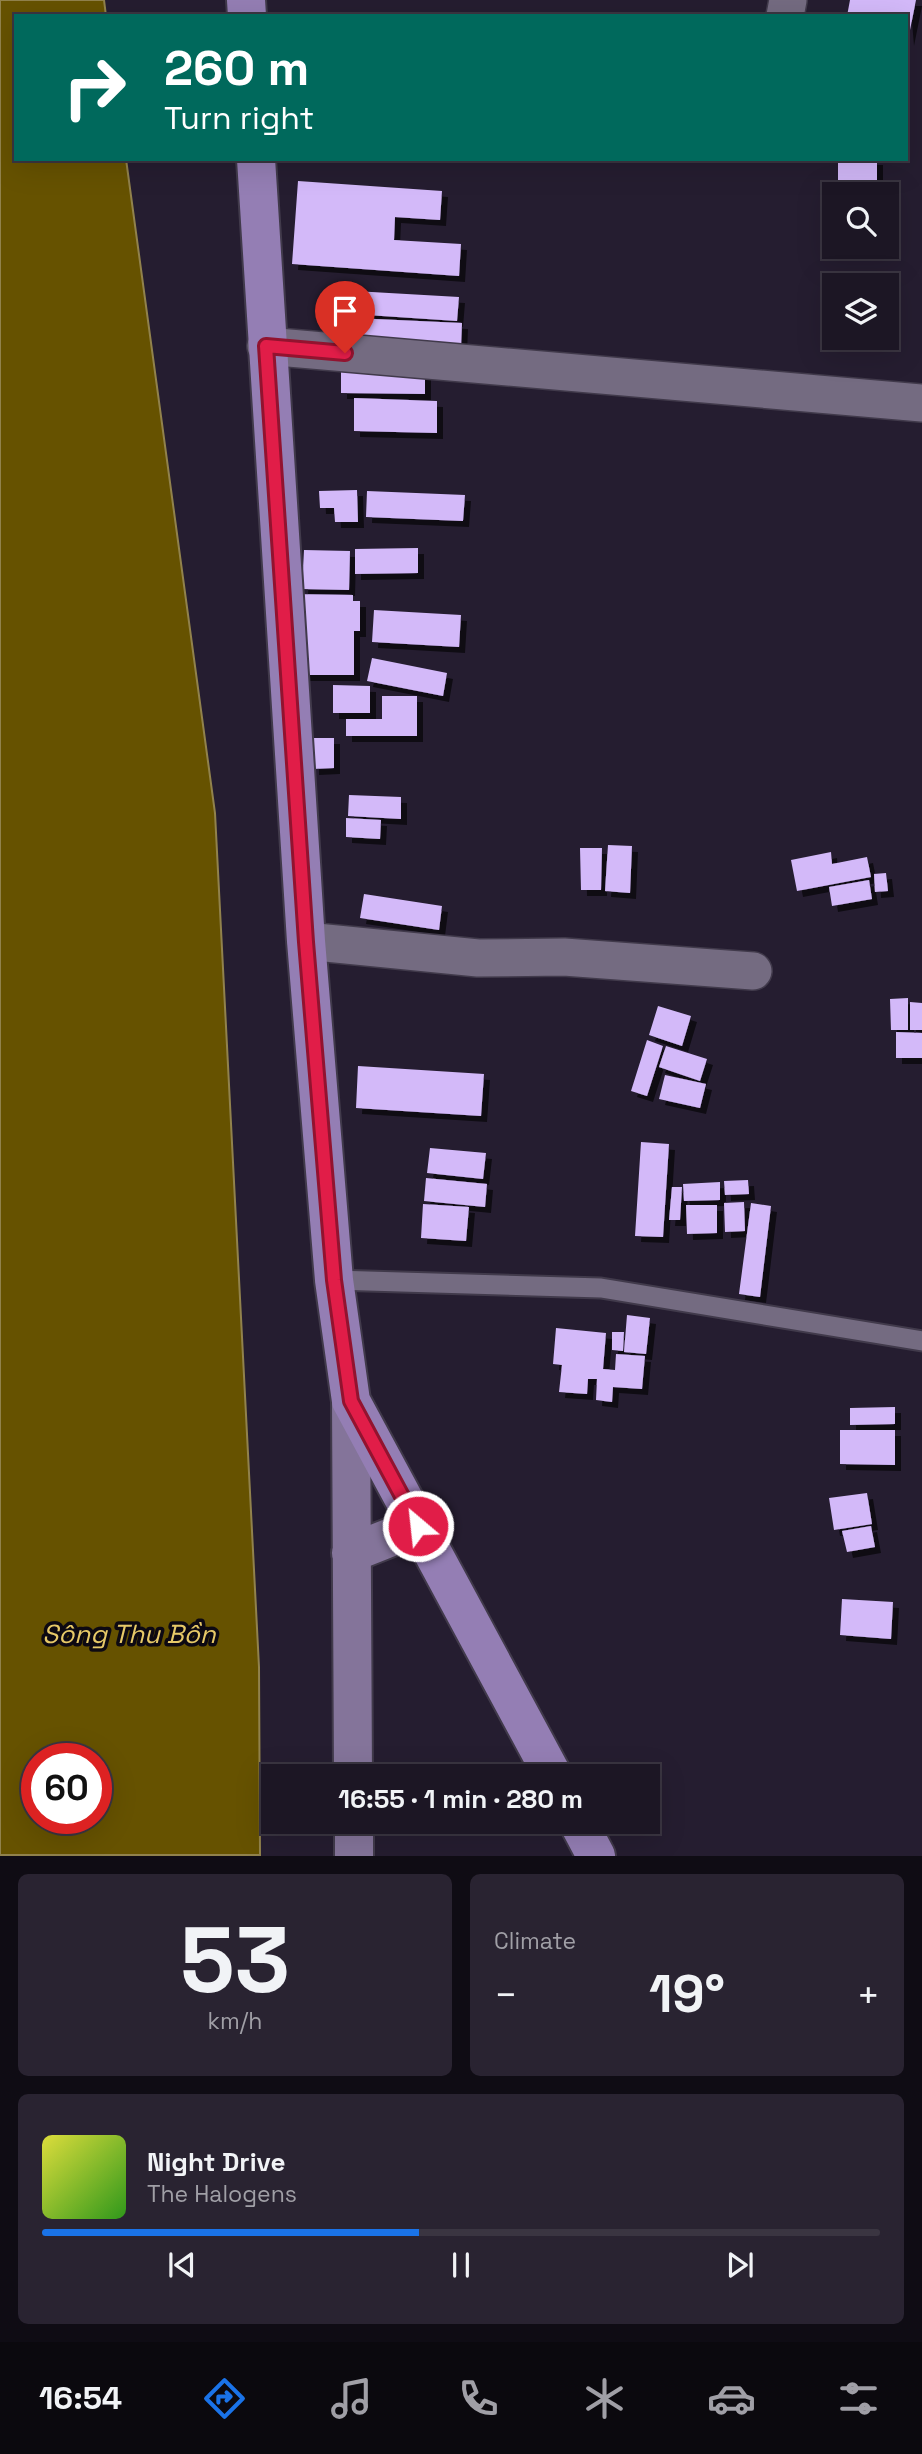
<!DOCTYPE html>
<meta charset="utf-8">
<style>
body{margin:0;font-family:"Space Grotesk",sans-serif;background:#292331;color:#f1f3f6;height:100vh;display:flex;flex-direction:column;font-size:26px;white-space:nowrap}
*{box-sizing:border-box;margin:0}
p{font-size:23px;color:#a09fa6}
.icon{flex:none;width:38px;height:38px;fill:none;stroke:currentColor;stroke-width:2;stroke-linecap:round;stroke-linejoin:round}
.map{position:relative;height:1856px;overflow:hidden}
.sheet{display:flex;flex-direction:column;gap:18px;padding:18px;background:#0f0c14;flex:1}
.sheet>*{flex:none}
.hud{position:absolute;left:14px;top:14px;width:894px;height:147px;border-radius:0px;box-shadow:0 7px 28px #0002,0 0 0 2px #3a3541;background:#00695c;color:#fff;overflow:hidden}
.fabs{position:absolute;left:822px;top:182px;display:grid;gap:14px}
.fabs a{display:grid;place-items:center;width:77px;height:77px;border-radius:0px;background:#1c1624;box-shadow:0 7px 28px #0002,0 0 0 2px #3a3541;font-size:35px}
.speed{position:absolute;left:21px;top:1743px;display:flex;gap:14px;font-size:35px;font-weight:700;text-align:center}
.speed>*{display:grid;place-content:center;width:91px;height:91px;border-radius:50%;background:#1c1624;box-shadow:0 7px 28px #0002,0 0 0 2px #3a3541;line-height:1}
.speed .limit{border:10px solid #d22;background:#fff;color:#111}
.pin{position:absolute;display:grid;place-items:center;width:60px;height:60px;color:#fff;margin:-72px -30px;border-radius:50% 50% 50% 0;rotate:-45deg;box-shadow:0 0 7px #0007}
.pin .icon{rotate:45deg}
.me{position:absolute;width:77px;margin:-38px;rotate:332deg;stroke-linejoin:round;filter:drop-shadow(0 0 5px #0008)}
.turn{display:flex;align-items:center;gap:24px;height:147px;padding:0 35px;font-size:32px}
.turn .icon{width:91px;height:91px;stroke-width:2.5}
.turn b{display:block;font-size:49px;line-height:60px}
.big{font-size:52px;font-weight:800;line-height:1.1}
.sheet .tile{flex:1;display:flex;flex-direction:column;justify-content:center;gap:10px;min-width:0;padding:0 24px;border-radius:10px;background:#292331}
.sheet .dial{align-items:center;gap:0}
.dial b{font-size:91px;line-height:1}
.song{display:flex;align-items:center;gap:21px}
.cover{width:84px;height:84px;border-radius:10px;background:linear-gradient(135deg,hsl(60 70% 55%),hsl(110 70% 35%))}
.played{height:7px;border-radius:4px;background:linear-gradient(90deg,#1a73e8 45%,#3a3541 45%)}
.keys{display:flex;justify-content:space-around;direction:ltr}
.heat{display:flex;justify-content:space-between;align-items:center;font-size:38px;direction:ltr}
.sheet .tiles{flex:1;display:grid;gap:18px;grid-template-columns:1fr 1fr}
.tile:last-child{grid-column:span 2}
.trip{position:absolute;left:261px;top:1764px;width:399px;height:70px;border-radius:0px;background:#1c1624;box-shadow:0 7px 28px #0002,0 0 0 2px #3a3541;font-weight:800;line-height:70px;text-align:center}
.menu{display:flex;height:112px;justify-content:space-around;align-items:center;background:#0b090e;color:#a09fa6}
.menu .icon{width:49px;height:49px}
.menu .active{color:#1a73e8}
.menu b{font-size:32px;color:#f1f3f6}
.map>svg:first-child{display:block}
.water{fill:#665200;stroke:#91824c;stroke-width:2;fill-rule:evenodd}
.building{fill:#d3b9f9;filter:url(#shadow)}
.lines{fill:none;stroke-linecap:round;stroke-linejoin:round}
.lane-casing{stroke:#413a4b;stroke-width:23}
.street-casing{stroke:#413a4b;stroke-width:40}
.secondary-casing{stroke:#413a4b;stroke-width:42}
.primary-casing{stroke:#413a4b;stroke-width:42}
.lane{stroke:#746b81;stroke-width:19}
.street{stroke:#746b81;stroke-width:37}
.secondary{stroke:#84749a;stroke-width:38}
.primary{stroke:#947eb4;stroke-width:38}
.route-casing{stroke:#92132f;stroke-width:18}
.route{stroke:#e11d48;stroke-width:12}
.labels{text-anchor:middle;stroke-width:7;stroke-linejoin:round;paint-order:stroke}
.water-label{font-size:26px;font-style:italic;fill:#e7c968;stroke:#0d0912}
</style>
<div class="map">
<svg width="922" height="1856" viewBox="0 0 922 1856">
<defs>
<filter id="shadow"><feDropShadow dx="6" dy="6" stdDeviation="0" flood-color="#0009"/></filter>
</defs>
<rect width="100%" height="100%" fill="#251d30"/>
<path class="water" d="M 0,0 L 104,0 L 106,16 L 16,16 L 16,159 L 126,159 L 215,813 L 259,1667 L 260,1855 L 0,1855 ZM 37,1759 L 96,1759 L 96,1818 L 37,1818 Z"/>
<path class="building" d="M 850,0 L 916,0 L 908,40 L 906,16 L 847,16 Z
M 838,159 L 877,159 L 877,194 L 838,194 Z
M 298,181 L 442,191 L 440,220 L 395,217 L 394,240 L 461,244 L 459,276 L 292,264 Z
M 354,291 L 459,297 L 457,321 L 352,314 Z
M 354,318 L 462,323 L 461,347 L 353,342 Z
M 341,363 L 425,364 L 425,394 L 341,393 Z
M 354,398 L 437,401 L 437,433 L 354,431 Z
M 357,490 L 358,522 L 335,522 L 334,508 L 320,508 L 319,491 Z
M 367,491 L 465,495 L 463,521 L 366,517 Z
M 418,548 L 418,573 L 355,574 L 355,549 Z
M 304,550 L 350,551 L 349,590 L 302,589 Z
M 291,594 L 353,595 L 353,601 L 360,601 L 360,631 L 354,631 L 354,675 L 291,675 Z
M 374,610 L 461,615 L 459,647 L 372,642 Z
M 372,658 L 447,673 L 443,696 L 367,681 Z
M 333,685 L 370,686 L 370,713 L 333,713 Z
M 382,696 L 417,696 L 417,736 L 346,736 L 346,719 L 382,719 Z
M 313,738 L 334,738 L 334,768 L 313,769 Z
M 349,795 L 401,797 L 401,819 L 348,816 Z
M 346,818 L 381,820 L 380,839 L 346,837 Z
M 608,845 L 632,846 L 630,893 L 605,891 Z
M 580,848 L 602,848 L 601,890 L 581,890 Z
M 831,852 L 832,864 L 867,857 L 871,877 L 797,891 L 791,860 Z
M 886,873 L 888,891 L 875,892 L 874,874 Z
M 869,880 L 872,899 L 832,906 L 829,887 Z
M 364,894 L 442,906 L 439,930 L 360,918 Z
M 908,998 L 908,1030 L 891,1030 L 890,999 Z
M 910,1002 L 922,1003 L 922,1030 L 910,1030 Z
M 658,1006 L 691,1016 L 682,1046 L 649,1035 Z
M 896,1032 L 922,1033 L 922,1058 L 896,1058 Z
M 647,1040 L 663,1046 L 647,1096 L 631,1091 Z
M 666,1046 L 707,1059 L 700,1081 L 659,1067 Z
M 358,1066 L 484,1074 L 481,1116 L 356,1108 Z
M 665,1075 L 706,1084 L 700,1108 L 659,1099 Z
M 641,1142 L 669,1144 L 663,1237 L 635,1236 Z
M 430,1148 L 486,1153 L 483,1179 L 427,1173 Z
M 426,1178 L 487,1184 L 485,1207 L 424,1201 Z
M 748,1180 L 749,1194 L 725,1195 L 724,1181 Z
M 720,1182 L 720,1200 L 684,1201 L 683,1184 Z
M 672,1187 L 682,1187 L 680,1220 L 669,1220 Z
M 744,1202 L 745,1231 L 725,1232 L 724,1203 Z
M 751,1203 L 771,1206 L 760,1297 L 739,1294 Z
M 423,1204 L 469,1207 L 466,1241 L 421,1238 Z
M 686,1205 L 717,1205 L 717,1233 L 687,1234 Z
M 627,1315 L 650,1318 L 646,1354 L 624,1352 Z
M 556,1328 L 606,1333 L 603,1369 L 615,1370 L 616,1354 L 645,1356 L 642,1389 L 613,1387 L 612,1402 L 596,1400 L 597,1379 L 588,1379 L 587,1394 L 559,1392 L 562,1365 L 553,1364 Z
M 612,1332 L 624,1332 L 623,1351 L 612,1350 Z
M 895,1407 L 895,1424 L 850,1425 L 850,1408 Z
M 840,1430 L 895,1430 L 895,1465 L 840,1464 Z
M 867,1493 L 872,1524 L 834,1530 L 829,1498 Z
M 871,1526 L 875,1547 L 847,1552 L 842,1531 Z
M 842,1599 L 893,1602 L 891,1639 L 840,1635 Z"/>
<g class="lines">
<defs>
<path id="lane" d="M 334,1280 L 601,1288 L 922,1341"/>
<path id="street" d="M 785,16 L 788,0
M 266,346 L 922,403
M 306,941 L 478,958 L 564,957 L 753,971"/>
<path id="secondary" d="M 351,1401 L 353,1776
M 351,1553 L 419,1526
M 354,1822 L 354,1856"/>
<path id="primary" d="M 246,0 L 247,16
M 256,159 L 306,941 L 334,1280 L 351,1401 L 553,1776
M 578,1822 L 596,1856"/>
</defs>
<use href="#lane" class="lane-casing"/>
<use href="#street" class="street-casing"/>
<use href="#secondary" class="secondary-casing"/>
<use href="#primary" class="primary-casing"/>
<use href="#lane" class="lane"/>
<use href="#street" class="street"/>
<use href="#secondary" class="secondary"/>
<use href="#primary" class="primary"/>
</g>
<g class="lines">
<defs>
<path id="route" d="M 345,353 L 266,346 L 306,942 L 334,1280 L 351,1401 L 418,1526"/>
</defs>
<use href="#route" class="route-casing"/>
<use href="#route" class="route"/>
</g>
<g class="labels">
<g class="water-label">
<text x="129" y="1643">Sông Thu Bồn</text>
</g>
</g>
</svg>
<div class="fabs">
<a><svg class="icon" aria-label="search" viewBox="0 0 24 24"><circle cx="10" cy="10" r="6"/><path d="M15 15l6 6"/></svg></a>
<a><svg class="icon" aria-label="layers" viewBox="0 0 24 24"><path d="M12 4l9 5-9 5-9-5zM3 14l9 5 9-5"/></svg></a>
</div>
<div class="speed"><div class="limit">60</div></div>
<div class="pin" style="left:345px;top:353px;background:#d93025"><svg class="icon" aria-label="arrive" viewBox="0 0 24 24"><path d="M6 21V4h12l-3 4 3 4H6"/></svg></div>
<svg class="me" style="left:418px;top:1526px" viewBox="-20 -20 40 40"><circle r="17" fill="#e11d48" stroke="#fff" stroke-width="3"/><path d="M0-11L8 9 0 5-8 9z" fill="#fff"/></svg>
<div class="trip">16:55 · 1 min · 280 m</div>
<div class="hud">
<div class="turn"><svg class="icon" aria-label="right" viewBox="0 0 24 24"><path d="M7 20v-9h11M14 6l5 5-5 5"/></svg><div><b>260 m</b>Turn right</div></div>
</div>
</div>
<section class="sheet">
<div class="tiles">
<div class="tile dial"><b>53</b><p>km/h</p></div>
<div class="tile"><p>Climate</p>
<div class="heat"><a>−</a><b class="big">19°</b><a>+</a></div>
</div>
<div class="tile">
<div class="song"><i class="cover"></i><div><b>Night Drive</b><p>The Halogens</p></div></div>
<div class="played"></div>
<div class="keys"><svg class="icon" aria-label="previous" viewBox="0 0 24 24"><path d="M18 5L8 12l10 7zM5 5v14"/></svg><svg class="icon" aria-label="pause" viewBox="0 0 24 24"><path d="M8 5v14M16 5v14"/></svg><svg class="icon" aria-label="next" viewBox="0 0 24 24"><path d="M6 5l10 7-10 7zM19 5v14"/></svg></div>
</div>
</div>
</section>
<nav class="menu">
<b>16:54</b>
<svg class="icon active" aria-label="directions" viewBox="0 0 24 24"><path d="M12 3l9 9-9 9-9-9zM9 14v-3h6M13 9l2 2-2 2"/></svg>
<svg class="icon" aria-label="music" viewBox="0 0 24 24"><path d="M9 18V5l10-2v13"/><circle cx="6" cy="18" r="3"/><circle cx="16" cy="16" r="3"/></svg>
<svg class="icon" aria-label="phone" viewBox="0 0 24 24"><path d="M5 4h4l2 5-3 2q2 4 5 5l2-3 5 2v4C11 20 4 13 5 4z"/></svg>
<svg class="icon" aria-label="climate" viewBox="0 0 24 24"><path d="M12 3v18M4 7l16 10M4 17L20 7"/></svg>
<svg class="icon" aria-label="car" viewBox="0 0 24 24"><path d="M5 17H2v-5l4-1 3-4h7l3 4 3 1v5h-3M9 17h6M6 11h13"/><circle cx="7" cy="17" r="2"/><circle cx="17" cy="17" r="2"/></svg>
<svg class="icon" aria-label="filters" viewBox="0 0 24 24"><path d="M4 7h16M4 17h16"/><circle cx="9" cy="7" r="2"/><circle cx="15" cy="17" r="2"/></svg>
</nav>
